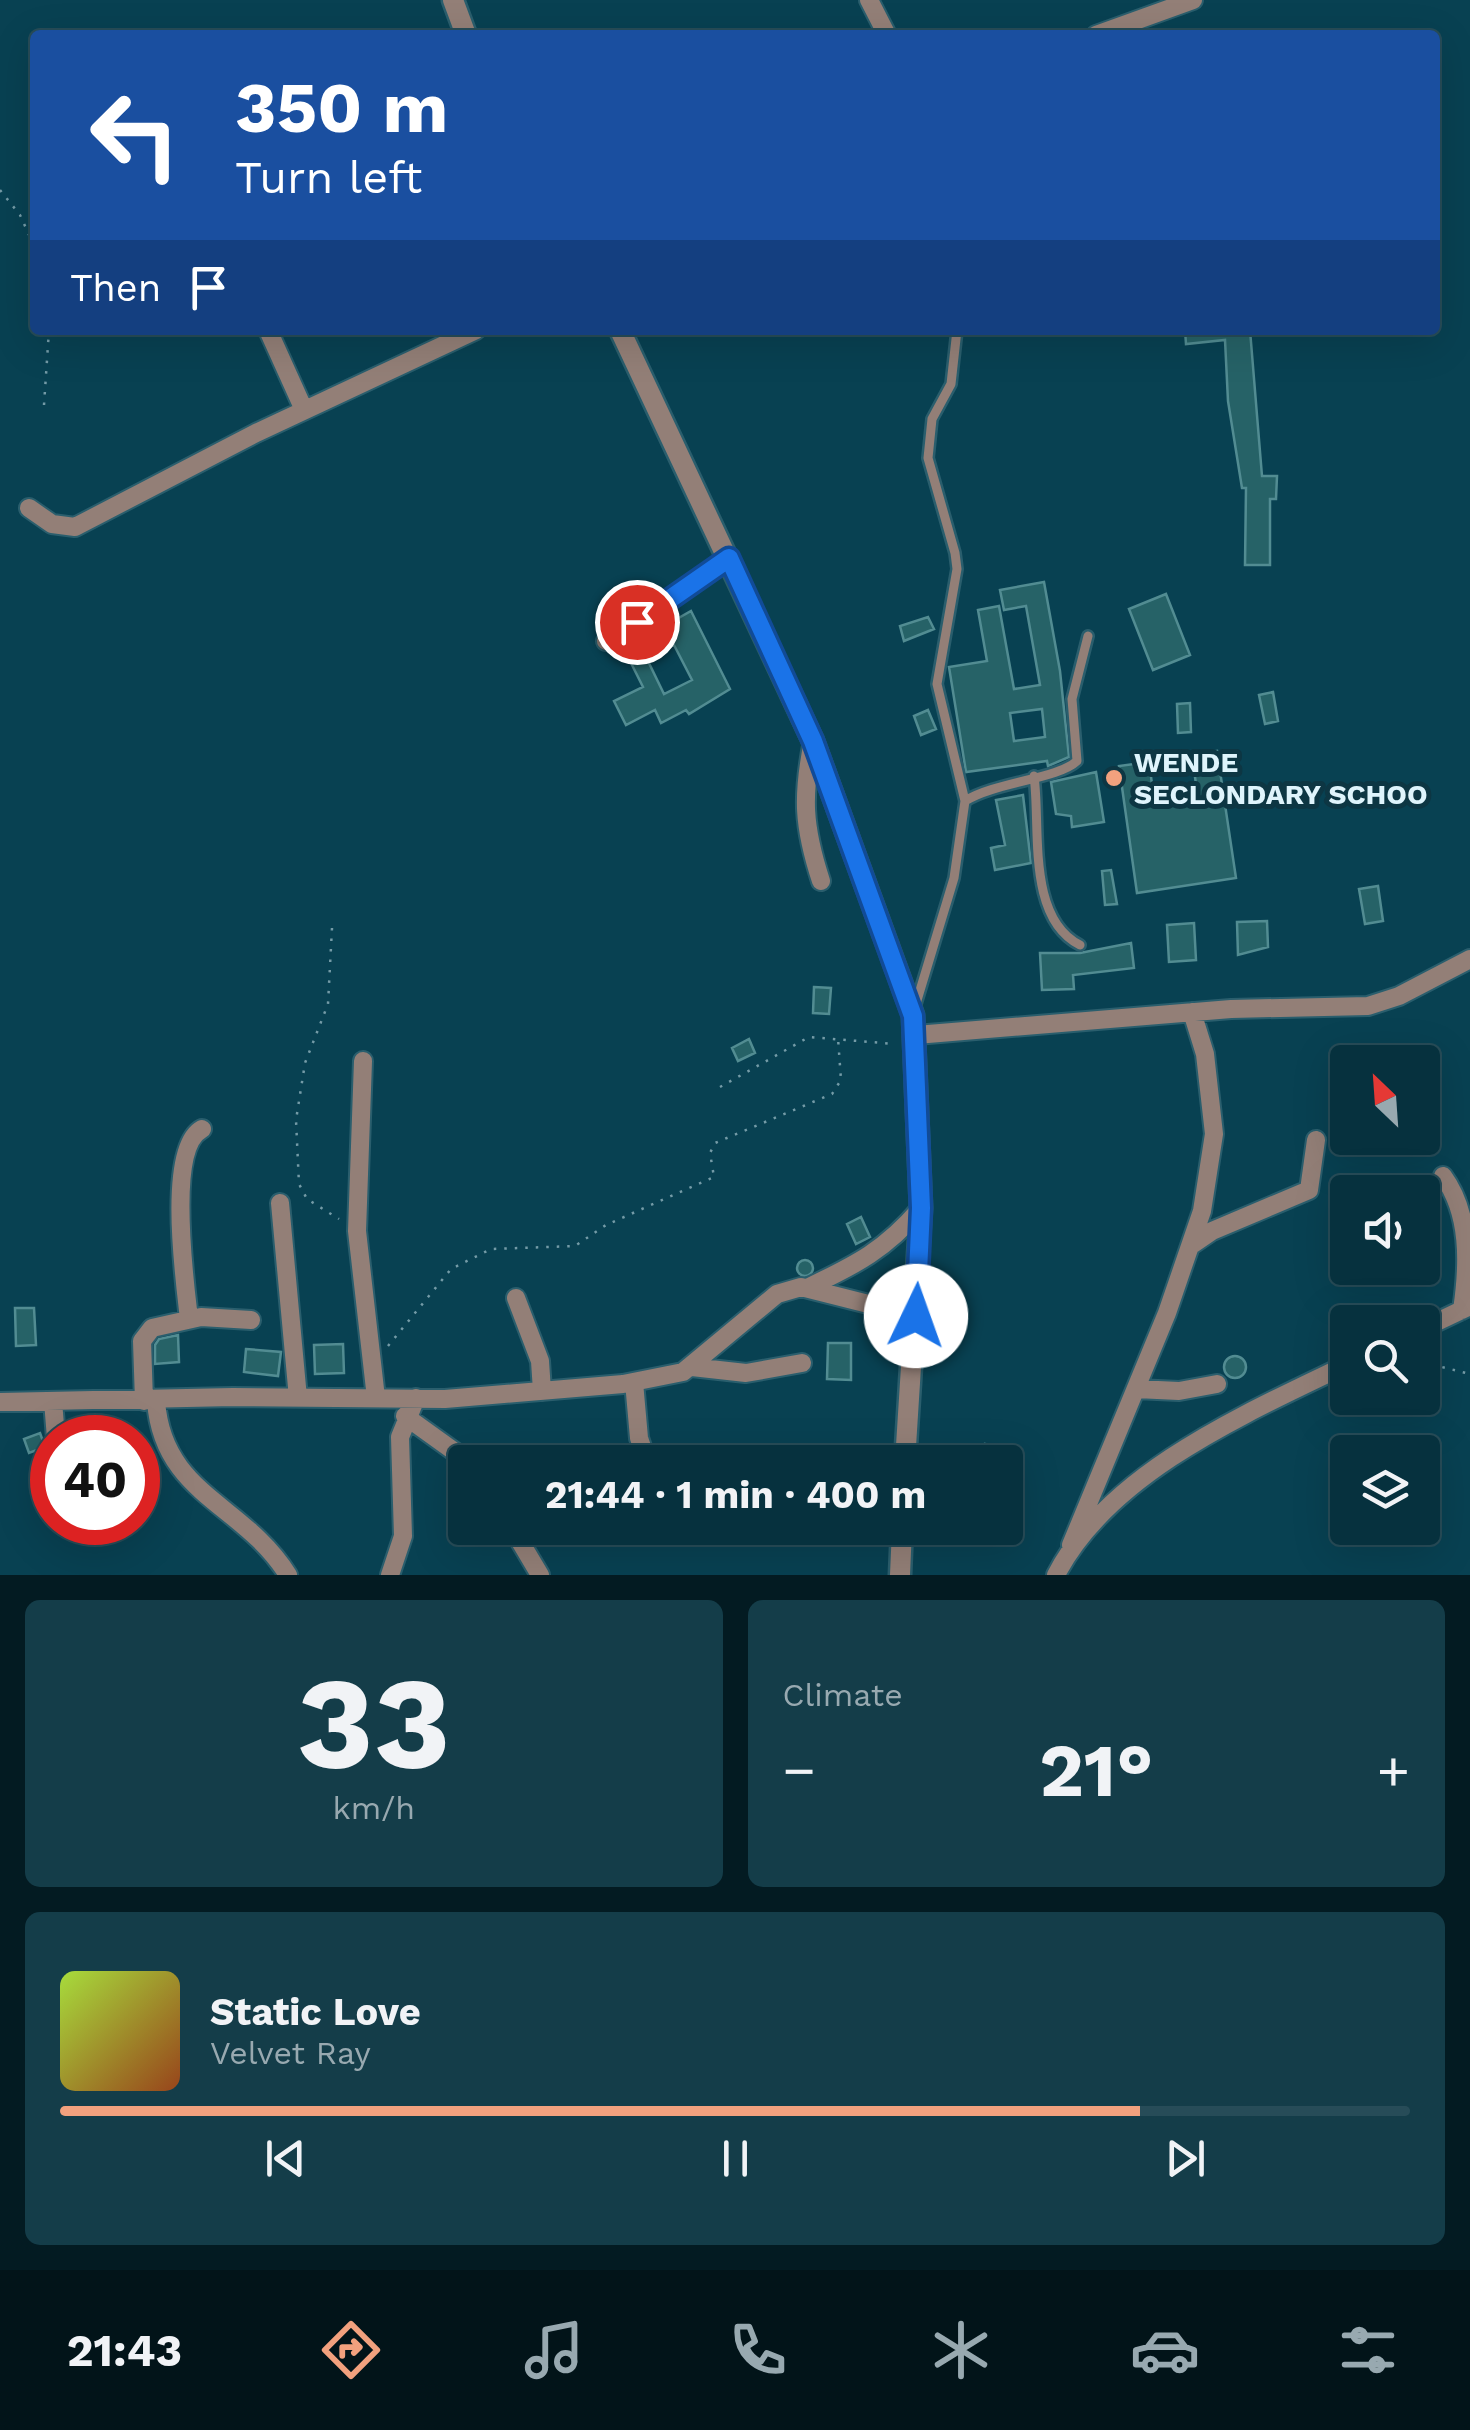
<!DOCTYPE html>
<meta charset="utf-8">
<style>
body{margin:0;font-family:"Work Sans",sans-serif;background:#143d49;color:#f1f3f6;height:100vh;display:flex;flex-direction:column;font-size:38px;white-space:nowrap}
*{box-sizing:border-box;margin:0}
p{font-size:32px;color:#98a9b0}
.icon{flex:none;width:55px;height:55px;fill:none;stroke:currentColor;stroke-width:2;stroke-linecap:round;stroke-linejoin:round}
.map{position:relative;height:1575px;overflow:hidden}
.panel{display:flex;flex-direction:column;gap:25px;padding:25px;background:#031b22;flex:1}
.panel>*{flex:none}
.hud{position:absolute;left:30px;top:30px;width:1410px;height:305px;border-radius:10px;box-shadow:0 10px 40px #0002,0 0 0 2px #274c58;background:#1a4fa0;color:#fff;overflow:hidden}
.needle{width:65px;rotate:335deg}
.buttons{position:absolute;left:1330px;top:1045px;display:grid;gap:20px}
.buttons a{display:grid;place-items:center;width:110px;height:110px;border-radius:10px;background:#06313e;box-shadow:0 10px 40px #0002,0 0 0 2px #274c58;font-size:50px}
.speed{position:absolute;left:30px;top:1415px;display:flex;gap:20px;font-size:50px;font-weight:700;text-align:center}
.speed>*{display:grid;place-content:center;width:130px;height:130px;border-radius:50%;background:#06313e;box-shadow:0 10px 40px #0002,0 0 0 2px #274c58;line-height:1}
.speed .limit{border:15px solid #d22;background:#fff;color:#111}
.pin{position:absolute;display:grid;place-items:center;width:85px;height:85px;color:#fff;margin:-42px;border:5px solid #fff;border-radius:50%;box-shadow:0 2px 10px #0007}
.me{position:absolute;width:110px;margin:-55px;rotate:3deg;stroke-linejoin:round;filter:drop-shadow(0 0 8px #0008)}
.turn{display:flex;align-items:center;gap:35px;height:210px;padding:0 40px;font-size:45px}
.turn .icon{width:130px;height:130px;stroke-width:2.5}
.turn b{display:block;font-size:70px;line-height:85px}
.then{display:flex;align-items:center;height:95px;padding:0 40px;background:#0003;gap:20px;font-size:38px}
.big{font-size:75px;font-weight:700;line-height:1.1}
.panel .tile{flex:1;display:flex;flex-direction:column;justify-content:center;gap:15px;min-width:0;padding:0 35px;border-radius:15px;background:#143d49}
.panel .dial{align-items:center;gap:0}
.dial b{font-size:130px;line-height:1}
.song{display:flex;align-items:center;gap:30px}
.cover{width:120px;height:120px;border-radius:15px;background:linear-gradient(135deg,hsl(80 70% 55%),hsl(20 70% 35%))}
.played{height:10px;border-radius:5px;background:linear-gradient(90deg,#f2a17e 80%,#274c58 80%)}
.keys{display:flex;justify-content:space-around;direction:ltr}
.heat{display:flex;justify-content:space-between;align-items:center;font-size:55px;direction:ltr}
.panel .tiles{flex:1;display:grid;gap:25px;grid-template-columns:1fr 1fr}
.tile:last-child{grid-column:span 2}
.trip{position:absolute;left:448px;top:1445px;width:575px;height:100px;border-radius:10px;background:#06313e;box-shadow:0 10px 40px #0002,0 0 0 2px #274c58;font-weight:700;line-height:100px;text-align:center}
.dock{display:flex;height:160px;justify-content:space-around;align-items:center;background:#021419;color:#98a9b0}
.dock .icon{width:70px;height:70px}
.dock .selected{color:#f2a17e}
.dock b{font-size:45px;color:#f1f3f6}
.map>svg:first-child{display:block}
.building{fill:#266267;stroke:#528c92;stroke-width:2.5;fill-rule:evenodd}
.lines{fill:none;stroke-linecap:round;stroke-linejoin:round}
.service-casing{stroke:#2a5e6d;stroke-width:14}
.minor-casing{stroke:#2a5e6d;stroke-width:22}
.tertiary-casing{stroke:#2a5e6d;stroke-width:25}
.path{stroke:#749ba7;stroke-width:2.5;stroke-dasharray:2.5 8;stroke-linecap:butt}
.service{stroke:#937f77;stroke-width:9}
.minor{stroke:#937f77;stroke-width:18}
.tertiary{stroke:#937f77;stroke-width:20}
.route-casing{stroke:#114b97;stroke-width:25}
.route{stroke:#1a73e8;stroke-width:18}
.poi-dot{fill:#f2a17e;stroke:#0d3643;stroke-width:4}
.labels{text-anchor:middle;stroke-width:10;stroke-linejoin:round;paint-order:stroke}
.poi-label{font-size:28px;font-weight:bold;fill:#dff4fc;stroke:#0d3643;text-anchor:start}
</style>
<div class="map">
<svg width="1470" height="1575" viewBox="0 0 1470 1575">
<rect width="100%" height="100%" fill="#084152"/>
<path class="building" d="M 1185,330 L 1250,330 L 1262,476 L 1277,476 L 1276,499 L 1270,499 L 1270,565 L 1245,565 L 1246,488 L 1242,488 L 1228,401 L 1225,340 L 1186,344 Z
M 1044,582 L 1060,671 L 1069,757 L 1048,766 L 1047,761 L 966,772 L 949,667 L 987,661 L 978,610 L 999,606 L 1014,689 L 1040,685 L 1026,606 L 1004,610 L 1000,590 ZM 1042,709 L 1045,737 L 1014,741 L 1010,713 Z
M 1166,594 L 1190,655 L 1153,670 L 1129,609 Z
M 691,611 L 730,689 L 689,714 L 686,710 L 661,723 L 655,710 L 626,725 L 614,701 L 643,687 L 624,649 ZM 674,645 L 692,680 L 664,694 L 647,659 Z
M 928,617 L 934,629 L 904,641 L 900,626 Z
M 1273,692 L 1278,721 L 1265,724 L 1259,695 Z
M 1190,703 L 1191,732 L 1178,733 L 1177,704 Z
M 928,710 L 936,729 L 921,735 L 914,716 Z
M 1217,751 L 1236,878 L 1137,893 L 1119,766 L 1149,762 L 1155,806 L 1198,799 L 1192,755 Z
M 1096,772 L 1104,822 L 1072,827 L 1071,816 L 1056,814 L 1051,782 Z
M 1023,795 L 1031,863 L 995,870 L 991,848 L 1005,845 L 996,800 Z
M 1111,870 L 1117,904 L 1105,905 L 1102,871 Z
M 1378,886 L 1383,921 L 1365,924 L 1359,889 Z
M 1267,921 L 1268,947 L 1238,955 L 1237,922 Z
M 1194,923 L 1196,960 L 1169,962 L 1167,925 Z
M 1131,943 L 1134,968 L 1073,975 L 1074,989 L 1042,990 L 1040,953 L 1080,953 Z
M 814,987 L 831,988 L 829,1014 L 813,1013 Z
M 749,1039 L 755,1053 L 738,1061 L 732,1048 Z
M 861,1217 L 870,1237 L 856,1244 L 847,1224 Z
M797 1268a8 8 0 1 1 16 0a8 8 0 1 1-16 0Z
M 15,1308 L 34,1308 L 36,1345 L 16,1346 Z
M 178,1335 L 179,1362 L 155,1364 L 155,1345 L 159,1339 Z
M 828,1343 L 851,1343 L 851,1380 L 827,1379 Z
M 343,1344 L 344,1373 L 315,1374 L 314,1345 Z
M 246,1349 L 281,1352 L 278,1376 L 244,1372 Z
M1224 1367a11 11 0 1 1 22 0a11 11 0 1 1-22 0Z
M 40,1433 L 45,1447 L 29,1453 L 24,1439 Z
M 985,1444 L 997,1446 L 994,1462 L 982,1462 Z"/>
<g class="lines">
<defs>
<path id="service" d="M 957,330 L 951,384 L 932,419 L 928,458 L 955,553 L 957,569 L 937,684 L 965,801
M 1034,776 C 1041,826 1026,918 1080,945
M 915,1007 L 954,878 L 965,801 C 995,782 1058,779 1077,761 L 1072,699 L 1088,636"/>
<path id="minor" d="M 869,0 L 887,35
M 1096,35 L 1193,0
M 268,330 L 304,410
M 29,508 L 52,524 L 75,527 L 256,433 L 476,330
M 606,641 L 729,558
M 813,741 C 802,796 803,826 821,881
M 916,1035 L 1231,1009 L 1368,1006 L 1399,996 L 1470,959
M 363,1061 L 357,1231 L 376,1398
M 1443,1176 C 1470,1213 1469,1263 1462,1310
M 280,1203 L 298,1398
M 1193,1244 L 1212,1231 L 1309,1190 L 1316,1140
M 809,1287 C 857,1264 885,1250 921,1208
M 516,1298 L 540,1361 L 542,1391
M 189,1319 C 185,1283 166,1148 202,1129
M 1422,1329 L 1470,1306
M 692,1367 L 746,1373 L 802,1363
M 634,1382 L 639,1438 L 647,1462
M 1136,1389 L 1179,1391 L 1217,1384
M 53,1401 L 56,1438
M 144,1401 L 142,1341 L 152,1328 L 201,1317 L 251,1320
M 156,1401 C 163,1495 243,1503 288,1575
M 0,1402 L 233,1397 L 445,1399 L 623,1384 L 683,1372 L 777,1294 L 801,1287 L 916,1316
M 405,1416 L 469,1462
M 512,1528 L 540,1575
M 1071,1545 L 1167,1313 L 1202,1211 L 1214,1134 L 1205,1054 L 1192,1012
M 390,1575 L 403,1536 L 400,1437 L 416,1398
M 1056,1575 C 1109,1472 1247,1413 1348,1364"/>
<path id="tertiary" d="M 453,0 L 466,35
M 620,330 L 813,741 L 913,1015 L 921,1208 L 905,1462
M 900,1575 L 902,1528"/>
</defs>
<use href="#service" class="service-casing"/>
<use href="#minor" class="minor-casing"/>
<use href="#tertiary" class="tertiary-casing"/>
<path class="path" d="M 0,190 L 20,215 L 35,248
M 44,405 L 49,330
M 332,928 L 328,1004 L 305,1063 L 296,1120 L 299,1184 L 307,1199 L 339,1219
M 720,1087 L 809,1037 L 895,1044
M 388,1346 L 451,1269 L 491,1249 L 575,1246 L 606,1225 L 714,1177 L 710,1153 L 715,1143 L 832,1094 L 841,1080 L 838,1038
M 1422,1362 L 1470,1374"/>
<use href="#service" class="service"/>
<use href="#minor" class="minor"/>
<use href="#tertiary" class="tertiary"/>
</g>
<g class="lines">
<defs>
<path id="route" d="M 637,622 L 729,558 L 813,741 L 913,1016 L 921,1208 L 916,1316"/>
</defs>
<use href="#route" class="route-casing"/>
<use href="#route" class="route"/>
</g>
<circle class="poi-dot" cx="1114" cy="778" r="10"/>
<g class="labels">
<g class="poi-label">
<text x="1134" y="772">WENDE<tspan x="1134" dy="32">SECLONDARY SCHOO</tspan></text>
</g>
</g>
</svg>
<div class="buttons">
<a><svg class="needle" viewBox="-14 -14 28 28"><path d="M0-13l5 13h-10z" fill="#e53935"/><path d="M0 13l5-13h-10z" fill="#98a9b0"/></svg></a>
<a><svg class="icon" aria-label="sound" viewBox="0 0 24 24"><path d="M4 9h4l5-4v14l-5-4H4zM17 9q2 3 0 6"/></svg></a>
<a><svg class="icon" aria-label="search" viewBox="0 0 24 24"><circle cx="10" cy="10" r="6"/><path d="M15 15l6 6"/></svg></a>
<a><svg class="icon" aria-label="layers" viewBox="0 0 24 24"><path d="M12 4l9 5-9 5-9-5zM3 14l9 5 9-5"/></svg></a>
</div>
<div class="speed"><div class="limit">40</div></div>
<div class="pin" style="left:637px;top:622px;background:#d93025"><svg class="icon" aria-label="arrive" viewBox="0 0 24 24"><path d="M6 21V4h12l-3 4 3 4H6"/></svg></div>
<svg class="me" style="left:916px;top:1316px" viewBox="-20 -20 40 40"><circle r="19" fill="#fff"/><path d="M0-13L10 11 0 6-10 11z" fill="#1a73e8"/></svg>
<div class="trip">21:44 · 1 min · 400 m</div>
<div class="hud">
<div class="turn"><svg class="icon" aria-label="left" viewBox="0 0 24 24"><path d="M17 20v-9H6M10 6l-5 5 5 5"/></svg><div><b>350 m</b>Turn left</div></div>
<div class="then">Then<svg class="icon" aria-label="arrive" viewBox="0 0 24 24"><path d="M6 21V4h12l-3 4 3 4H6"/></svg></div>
</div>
</div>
<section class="panel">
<div class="tiles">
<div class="tile dial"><b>33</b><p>km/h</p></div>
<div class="tile"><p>Climate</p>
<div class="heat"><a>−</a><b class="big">21°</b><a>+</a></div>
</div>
<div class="tile">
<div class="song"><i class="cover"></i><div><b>Static Love</b><p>Velvet Ray</p></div></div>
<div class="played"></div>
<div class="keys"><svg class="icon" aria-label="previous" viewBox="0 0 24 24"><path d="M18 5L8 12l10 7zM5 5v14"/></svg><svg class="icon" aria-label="pause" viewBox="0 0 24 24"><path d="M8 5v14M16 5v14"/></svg><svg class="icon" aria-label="next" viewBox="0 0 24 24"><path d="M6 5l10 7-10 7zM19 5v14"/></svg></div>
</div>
</div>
</section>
<nav class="dock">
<b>21:43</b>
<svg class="icon selected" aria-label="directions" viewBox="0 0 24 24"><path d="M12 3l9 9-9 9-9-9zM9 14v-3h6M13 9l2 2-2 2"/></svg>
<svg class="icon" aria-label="music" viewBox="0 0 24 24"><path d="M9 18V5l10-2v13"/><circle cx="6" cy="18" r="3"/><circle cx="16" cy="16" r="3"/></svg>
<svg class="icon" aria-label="phone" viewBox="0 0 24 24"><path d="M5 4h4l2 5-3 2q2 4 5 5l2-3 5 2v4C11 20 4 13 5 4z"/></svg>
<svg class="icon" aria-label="climate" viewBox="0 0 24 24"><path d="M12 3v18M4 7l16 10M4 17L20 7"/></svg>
<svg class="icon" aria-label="car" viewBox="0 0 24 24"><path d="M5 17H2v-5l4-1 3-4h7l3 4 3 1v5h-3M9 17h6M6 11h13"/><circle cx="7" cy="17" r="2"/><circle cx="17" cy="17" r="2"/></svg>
<svg class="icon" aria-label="filters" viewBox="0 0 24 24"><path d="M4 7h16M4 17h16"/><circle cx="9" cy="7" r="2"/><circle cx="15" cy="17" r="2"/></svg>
</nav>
